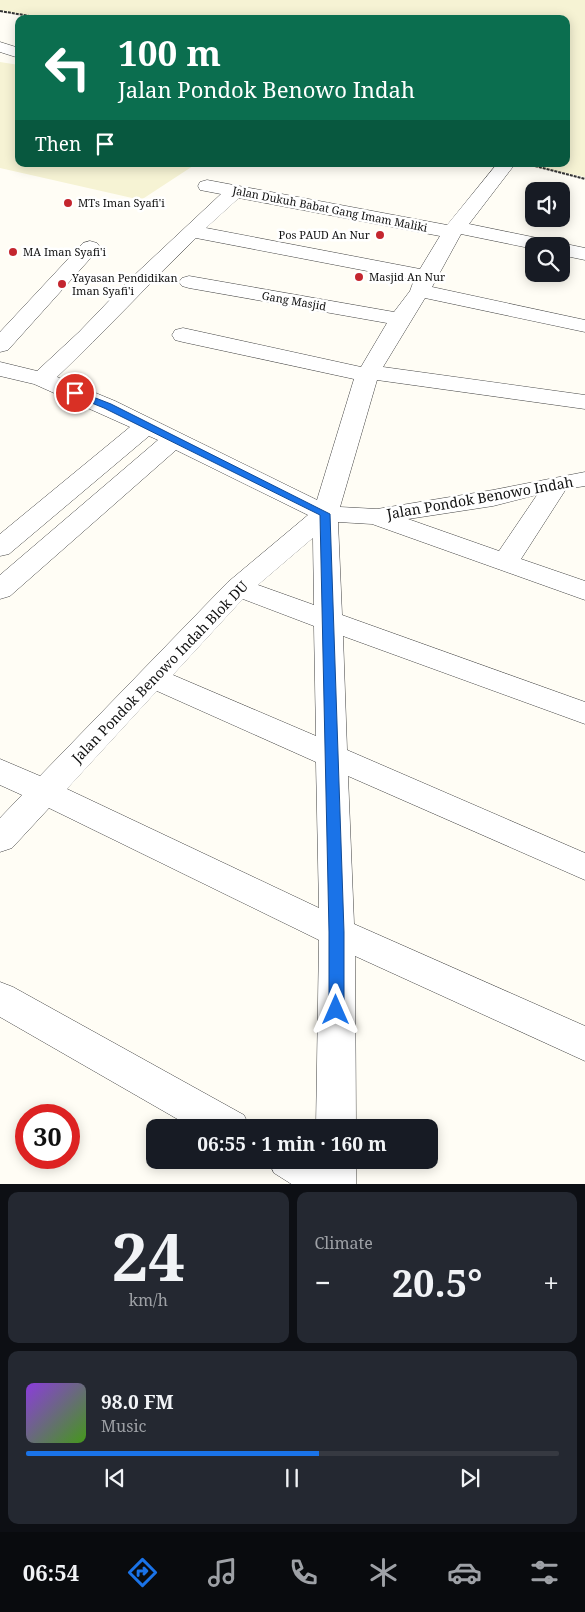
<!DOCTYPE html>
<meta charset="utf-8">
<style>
body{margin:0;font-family:"Noto Serif",serif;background:#242831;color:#f1f3f6;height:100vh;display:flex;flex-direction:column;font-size:19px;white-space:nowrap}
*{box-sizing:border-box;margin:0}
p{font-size:16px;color:#9ea1a6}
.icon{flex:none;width:28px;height:28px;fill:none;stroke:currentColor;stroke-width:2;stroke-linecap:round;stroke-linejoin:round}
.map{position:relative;height:1184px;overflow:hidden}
.panel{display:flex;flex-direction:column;gap:8px;padding:8px;background:#0d0f14;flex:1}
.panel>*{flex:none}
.top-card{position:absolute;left:15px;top:15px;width:555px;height:152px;border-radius:10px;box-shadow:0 2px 12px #0003;background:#0b6e4f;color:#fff;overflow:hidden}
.tools{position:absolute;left:525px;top:182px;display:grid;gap:10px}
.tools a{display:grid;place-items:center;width:45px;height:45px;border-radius:10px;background:#171b24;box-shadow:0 2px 12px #0003;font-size:25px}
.speed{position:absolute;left:15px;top:1104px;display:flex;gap:10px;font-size:25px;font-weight:700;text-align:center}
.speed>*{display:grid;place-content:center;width:65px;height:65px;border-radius:50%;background:#171b24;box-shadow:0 2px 12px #0003;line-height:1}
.speed .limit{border:8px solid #d22;background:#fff;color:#111}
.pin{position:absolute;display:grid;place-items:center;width:42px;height:42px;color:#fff;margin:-21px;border:2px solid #fff;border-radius:50%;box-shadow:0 1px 5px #0007}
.me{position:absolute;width:55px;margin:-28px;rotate:0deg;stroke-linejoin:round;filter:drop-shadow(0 0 4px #0008)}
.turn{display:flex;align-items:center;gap:18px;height:105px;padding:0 20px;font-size:22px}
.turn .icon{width:65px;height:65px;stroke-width:2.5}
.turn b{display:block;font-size:35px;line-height:42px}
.then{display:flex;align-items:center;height:48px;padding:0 20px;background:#0003;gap:10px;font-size:19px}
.big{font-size:38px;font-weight:700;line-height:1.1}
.panel .widget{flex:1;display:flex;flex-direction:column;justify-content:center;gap:8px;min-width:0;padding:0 18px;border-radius:10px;background:#242831}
.panel .dial{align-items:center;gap:0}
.dial b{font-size:65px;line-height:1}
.song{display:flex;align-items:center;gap:15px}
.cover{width:60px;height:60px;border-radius:8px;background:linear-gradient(135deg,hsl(270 70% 55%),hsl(100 70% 35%))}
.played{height:5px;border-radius:2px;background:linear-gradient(90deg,#1a73e8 55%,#363941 55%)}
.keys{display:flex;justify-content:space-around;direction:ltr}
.heat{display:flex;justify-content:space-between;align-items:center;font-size:28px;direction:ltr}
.panel .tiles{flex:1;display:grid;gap:8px;grid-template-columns:1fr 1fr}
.widget:last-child{grid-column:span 2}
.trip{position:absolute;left:146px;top:1119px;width:292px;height:50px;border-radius:10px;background:#171b24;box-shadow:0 2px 12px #0003;font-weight:700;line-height:50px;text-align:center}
.menu{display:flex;height:80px;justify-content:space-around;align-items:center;background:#090b0e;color:#9ea1a6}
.menu .icon{width:35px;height:35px}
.menu .current{color:#1a73e8}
.menu b{font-size:22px;color:#f1f3f6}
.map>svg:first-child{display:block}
.farmland{fill:#f6f3d4}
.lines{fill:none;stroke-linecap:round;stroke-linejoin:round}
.minor-casing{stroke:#444;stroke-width:1}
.path{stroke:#333;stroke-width:2;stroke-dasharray:3 1;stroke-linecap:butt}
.minor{fill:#fff;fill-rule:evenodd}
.route{fill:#1a73e8;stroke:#114b97}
.poi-dot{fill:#c4262e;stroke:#fff;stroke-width:2}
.labels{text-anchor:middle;stroke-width:5;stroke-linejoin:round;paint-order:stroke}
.far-poi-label{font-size:11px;fill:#111;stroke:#fff;text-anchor:start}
.far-street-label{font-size:11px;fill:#111;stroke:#fff}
.street-label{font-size:14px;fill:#111;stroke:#fff}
</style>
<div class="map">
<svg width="585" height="1185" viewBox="0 0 585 1185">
<rect width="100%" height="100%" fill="#fffdf5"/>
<path class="farmland" d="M 0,0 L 585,0 L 585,177 L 518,164 L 566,164 L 566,19 L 44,19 L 0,10 Z
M 0,62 L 19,65 L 19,164 L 196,164 L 141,200 L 0,168 Z"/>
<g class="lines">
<defs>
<path id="minor" d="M 0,42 L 19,48 L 19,58 L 0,52 Z
M 497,164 L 515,164 L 469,224 L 547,240 L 556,244 L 561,243 L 585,248 L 585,260 L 561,255 L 561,246 L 534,246 L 534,249 L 461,234 L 432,287 L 585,320 L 585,332 L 425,298 L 383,367 L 585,395 L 585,409 L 377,380 L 340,507 L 377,509 L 493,490 L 585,472 L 585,486 L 566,489 L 521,559 L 585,581 L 585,600 L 372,524 L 338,522 L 342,615 L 585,702 L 585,724 L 343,636 L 347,750 L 585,853 L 585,880 L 348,776 L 354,924 L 585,1026 L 585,1061 L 355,956 L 356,1128 L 316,1128 L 319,940 L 49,808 L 12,848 L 0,852 L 0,818 L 22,795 L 0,785 L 0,759 L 40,776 L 228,582 L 308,515 L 176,450 L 10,596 L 0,599 L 0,575 L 158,440 L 149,436 L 9,554 L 0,556 L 0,534 L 130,427 L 34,384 L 0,376 L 0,362 L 37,371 L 79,332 L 127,282 L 221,194 L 200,190 L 198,186 L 200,182 L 207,180 L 447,225 ZM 239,198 L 440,236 L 420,269 L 206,228 ZM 196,238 L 414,280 L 410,291 L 394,312 L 189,276 L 182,278 L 179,282 L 182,286 L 189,288 L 387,323 L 361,367 L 183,328 L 175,330 L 172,335 L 175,340 L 183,342 L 354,379 L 317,500 L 115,401 L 57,377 C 105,332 149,283 196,238 ZM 537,495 L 499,551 L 408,519 L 493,506 ZM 313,538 L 314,605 L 258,585 ZM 243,599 L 314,626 L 316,736 L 173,675 ZM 157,691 L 316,762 L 319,908 L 67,789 Z
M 90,241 L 97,243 L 100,247 L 97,251 L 8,350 L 0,352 L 0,332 L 83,243 Z
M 0,982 L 13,987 L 244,1115 L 250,1128 L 193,1128 L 0,1017 Z
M 268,1160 L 356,1160 L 356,1185 L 293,1185 L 274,1173 Z"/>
</defs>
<use href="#minor" class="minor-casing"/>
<path class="path" d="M 0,11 L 47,19
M 535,166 L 585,179"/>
<use href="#minor" class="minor"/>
</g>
<path class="route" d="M 75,390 L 111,404 L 330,514 L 344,932 L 344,1010 L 342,1015 L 336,1017 L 331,1015 L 329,1010 L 329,932 L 320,515 L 104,408 L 72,395 L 72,391 Z"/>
<g class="poi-dot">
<circle cx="68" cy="203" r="5"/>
<circle cx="380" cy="235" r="5"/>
<circle cx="13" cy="252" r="5"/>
<circle cx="359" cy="277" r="5"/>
<circle cx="62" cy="284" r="5"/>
</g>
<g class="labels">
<g class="far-poi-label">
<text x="78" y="207">MTs Iman Syafi'i</text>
<text x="370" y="239" text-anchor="end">Pos PAUD An Nur</text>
<text x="23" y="256">MA Iman Syafi'i</text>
<text x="369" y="281">Masjid An Nur</text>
<text x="72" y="282">Yayasan Pendidikan<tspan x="72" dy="13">Iman Syafi'i</tspan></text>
</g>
<g class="far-street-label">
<text transform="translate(330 209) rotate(11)" y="4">Jalan Dukuh Babat Gang Imam Maliki</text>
<text transform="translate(294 301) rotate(10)" y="4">Gang Masjid</text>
</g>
<g class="street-label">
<text transform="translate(480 498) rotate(-10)" y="5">Jalan Pondok Benowo Indah</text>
<text transform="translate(160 672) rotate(-46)" y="5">Jalan Pondok Benowo Indah Blok DU</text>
</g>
</g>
</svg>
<div class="tools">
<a><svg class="icon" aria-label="sound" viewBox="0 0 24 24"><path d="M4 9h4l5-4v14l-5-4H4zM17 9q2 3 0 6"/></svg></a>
<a><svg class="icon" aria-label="search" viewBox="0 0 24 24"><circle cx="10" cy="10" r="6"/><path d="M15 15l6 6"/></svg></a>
</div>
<div class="speed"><div class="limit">30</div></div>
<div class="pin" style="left:75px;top:393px;background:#d93025"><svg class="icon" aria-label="arrive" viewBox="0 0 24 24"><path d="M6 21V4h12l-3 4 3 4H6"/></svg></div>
<svg class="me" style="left:336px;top:1010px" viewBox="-20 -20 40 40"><path d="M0-17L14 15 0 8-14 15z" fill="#1a73e8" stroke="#fff" stroke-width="4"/></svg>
<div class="trip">06:55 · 1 min · 160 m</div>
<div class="top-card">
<div class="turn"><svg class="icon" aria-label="left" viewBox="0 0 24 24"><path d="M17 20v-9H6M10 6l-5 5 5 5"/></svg><div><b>100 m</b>Jalan Pondok Benowo Indah</div></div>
<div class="then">Then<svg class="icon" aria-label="arrive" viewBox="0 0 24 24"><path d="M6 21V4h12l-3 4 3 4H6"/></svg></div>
</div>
</div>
<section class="panel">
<div class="tiles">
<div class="widget dial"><b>24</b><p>km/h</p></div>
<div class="widget"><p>Climate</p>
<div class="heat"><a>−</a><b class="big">20.5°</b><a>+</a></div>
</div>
<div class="widget">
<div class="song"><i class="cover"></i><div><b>98.0 FM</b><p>Music</p></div></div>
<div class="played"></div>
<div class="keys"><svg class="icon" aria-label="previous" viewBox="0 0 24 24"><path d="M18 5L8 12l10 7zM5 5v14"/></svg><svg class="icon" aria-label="pause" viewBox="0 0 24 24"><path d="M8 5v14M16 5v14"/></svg><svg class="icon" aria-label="next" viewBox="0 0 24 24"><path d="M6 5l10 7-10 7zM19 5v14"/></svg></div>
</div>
</div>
</section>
<nav class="menu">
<b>06:54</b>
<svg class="icon current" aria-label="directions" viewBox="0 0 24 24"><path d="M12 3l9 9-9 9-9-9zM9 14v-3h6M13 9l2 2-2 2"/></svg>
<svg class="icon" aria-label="music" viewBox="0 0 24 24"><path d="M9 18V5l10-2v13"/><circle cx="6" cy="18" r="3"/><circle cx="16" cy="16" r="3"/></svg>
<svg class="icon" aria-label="phone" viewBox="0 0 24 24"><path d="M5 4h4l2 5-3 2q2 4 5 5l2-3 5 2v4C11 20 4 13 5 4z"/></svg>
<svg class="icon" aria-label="climate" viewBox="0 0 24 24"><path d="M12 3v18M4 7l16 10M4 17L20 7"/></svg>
<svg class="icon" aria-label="car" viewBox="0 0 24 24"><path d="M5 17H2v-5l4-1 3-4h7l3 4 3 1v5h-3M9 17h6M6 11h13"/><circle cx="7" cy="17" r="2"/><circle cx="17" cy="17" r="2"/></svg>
<svg class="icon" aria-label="filters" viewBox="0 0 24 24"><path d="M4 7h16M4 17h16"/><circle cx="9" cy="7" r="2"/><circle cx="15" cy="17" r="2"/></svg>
</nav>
